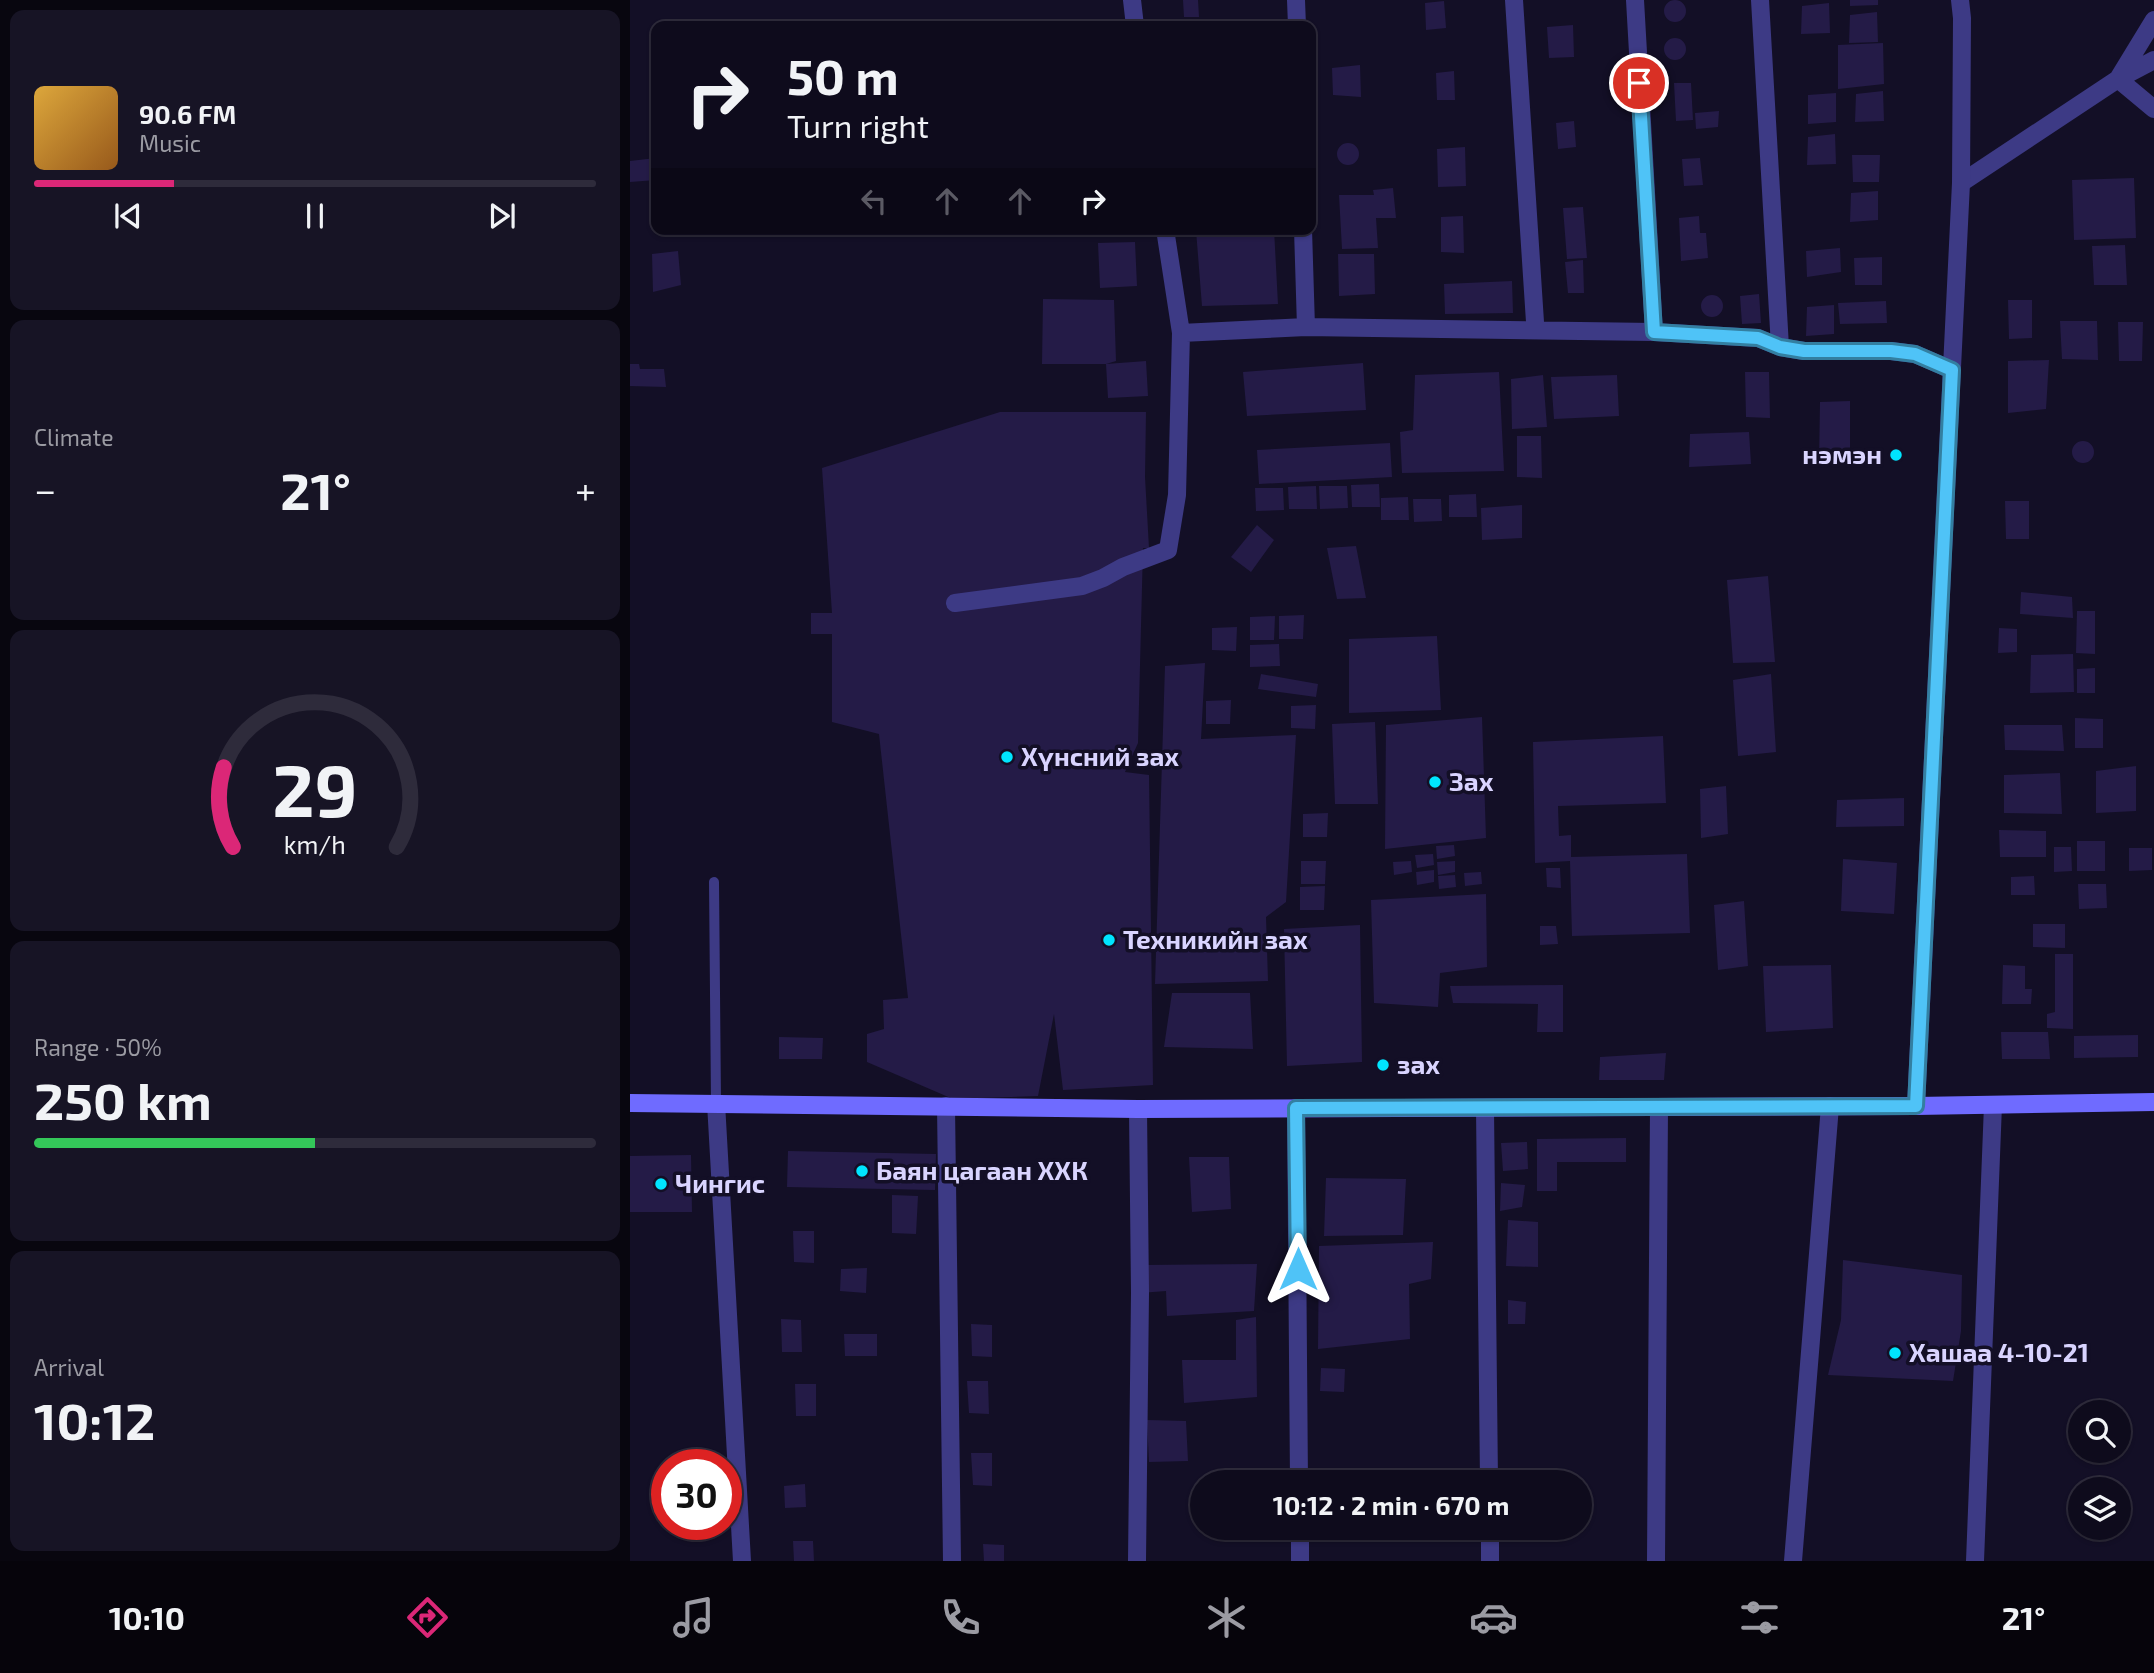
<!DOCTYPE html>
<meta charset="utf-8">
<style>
body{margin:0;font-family:"Exo 2",sans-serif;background:#171425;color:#f1f3f6;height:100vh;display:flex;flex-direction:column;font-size:26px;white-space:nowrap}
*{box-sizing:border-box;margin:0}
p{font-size:23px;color:#9b9ba3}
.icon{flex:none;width:38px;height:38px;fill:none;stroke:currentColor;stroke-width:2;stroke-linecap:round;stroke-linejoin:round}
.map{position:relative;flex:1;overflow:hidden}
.details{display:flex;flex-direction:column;gap:10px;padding:10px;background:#08060f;width:630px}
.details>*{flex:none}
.top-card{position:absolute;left:21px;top:21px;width:665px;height:214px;border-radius:14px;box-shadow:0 2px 5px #0004,0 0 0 2px #2e2b3b;background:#0e0b1c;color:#f1f3f6;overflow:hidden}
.buttons{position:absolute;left:1438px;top:1400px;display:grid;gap:14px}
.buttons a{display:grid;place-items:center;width:63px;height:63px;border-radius:50%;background:#0e0b1c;box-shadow:0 2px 5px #0004,0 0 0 2px #2e2b3b;font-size:35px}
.speed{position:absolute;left:21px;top:1449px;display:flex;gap:14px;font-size:35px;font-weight:700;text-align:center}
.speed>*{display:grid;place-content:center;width:91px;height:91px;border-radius:50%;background:#0e0b1c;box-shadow:0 2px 5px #0004,0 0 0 2px #2e2b3b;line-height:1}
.speed .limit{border:10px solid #d22;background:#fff;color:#111}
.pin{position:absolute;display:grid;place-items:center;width:60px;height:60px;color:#fff;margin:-30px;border:4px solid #fff;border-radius:50%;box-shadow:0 2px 7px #0007}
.me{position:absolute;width:77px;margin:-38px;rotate:0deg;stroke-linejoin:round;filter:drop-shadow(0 0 5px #0008)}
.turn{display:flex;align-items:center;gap:24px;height:147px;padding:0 21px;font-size:32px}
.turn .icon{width:91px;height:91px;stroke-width:2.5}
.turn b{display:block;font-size:49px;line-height:60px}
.lanes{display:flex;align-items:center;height:66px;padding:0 21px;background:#0003;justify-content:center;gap:35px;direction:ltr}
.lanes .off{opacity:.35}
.big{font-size:52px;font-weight:700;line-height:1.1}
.details .card{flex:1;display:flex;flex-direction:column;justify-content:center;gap:10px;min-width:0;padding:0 24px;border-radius:14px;background:#171425}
.details .dial{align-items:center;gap:0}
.dial svg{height:182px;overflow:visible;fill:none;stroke:#2e2b3b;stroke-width:7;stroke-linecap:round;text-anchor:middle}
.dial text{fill:#f1f3f6;stroke:none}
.song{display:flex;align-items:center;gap:21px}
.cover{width:84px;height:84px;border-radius:10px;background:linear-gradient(135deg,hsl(40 70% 55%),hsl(30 70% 35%))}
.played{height:7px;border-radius:4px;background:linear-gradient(90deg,#db2777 25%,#2e2b3b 25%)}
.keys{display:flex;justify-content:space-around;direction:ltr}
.heat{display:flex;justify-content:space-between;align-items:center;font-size:38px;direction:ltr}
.charge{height:10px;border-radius:5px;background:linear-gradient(90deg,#34c759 50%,#2e2b3b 0)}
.trip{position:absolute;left:560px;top:1470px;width:402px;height:70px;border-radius:35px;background:#0e0b1c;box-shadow:0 2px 5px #0004,0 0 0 2px #2e2b3b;font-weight:700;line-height:70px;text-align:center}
.menu{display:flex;height:112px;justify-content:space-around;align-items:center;background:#06040b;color:#9b9ba3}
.menu .icon{width:49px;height:49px}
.menu .current{color:#db2777}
.menu b{font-size:32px;color:#f1f3f6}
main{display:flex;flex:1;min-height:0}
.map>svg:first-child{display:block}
.building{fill:#241b47}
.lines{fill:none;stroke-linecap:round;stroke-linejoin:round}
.service{stroke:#3d3a85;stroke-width:10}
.minor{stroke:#3d3a85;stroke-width:18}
.tertiary{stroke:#3d3a85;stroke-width:18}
.secondary{stroke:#6f6bff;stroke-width:18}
.route-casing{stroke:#337fa1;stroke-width:18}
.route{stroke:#4fc3f7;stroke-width:12}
.poi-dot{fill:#00e5ff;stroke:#130f26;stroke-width:2.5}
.labels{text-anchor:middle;stroke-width:7;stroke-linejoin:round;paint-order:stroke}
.poi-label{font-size:26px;font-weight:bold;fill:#d9d4ff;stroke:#130f26;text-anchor:start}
</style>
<main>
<section class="details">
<div class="card">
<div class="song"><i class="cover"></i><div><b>90.6 FM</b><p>Music</p></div></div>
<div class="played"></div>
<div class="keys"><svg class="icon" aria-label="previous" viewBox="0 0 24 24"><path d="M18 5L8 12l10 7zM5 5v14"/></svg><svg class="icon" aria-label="pause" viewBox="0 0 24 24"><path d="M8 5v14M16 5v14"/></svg><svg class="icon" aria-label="next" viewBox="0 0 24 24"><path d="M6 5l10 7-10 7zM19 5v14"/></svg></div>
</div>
<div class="card"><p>Climate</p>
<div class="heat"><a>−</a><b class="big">21°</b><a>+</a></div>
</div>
<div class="card dial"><svg viewBox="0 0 100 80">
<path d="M14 69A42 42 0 1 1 86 69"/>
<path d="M14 69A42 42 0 0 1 10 34" stroke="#db2777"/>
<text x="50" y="56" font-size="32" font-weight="700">29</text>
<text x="50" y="72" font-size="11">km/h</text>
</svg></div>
<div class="card"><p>Range · 50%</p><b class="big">250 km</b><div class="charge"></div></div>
<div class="card"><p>Arrival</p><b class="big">10:12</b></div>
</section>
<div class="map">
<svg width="1524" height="1561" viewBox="0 0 1524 1561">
<rect width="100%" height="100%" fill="#130f26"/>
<path class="building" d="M 553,0 L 568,0 L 569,17 L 554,17 Z
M 1220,0 L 1248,0 L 1248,5 L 1220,6 Z
M1034 11a11 11 0 1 1 22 0a11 11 0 1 1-22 0Z
M 814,1 L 816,28 L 796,30 L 795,3 Z
M 1199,3 L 1200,33 L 1171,34 L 1172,6 Z
M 1247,12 L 1248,42 L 1219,43 L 1220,15 Z
M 943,25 L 944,57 L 919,58 L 917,27 Z
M1034 49a11 11 0 1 1 22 0a11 11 0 1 1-22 0Z
M 1253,43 L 1254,84 L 1208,89 L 1208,45 Z
M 730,65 L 731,97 L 703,95 L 702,68 Z
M 824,71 L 825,100 L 807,100 L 806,73 Z
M 1044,83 L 1061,83 L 1063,120 L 1046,121 Z
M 1253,91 L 1254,121 L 1225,122 L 1226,94 Z
M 1206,93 L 1206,122 L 1178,124 L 1178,95 Z
M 1089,111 L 1088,127 L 1066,129 L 1065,113 Z
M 944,121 L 946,147 L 928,149 L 926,123 Z
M 1205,134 L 1206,164 L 1177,165 L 1178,137 Z
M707 154a11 11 0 1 1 22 0a11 11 0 1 1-22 0Z
M 835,147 L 836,186 L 808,187 L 807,149 Z
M 1222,155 L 1250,155 L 1249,182 L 1223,182 Z
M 26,158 L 26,180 L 0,182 L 0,161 Z
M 1070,158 L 1073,185 L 1054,186 L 1052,159 Z
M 1504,178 L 1506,238 L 1444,240 L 1442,180 Z
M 763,188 L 766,218 L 746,218 L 748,248 L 712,249 L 709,195 L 744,195 L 743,190 Z
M 1248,191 L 1248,220 L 1220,222 L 1221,193 Z
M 953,207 L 957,258 L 937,259 L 933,208 Z
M 833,216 L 834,253 L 811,252 L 811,217 Z
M 1069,216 L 1070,233 L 1076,233 L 1078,258 L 1051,261 L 1049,218 Z
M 644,229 L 648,304 L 572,306 L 566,230 Z
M 505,242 L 507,286 L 470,288 L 468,243 Z
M 1495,245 L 1497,285 L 1464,285 L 1462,246 Z
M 1210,248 L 1211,272 L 1177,277 L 1176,251 Z
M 48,251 L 51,285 L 23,292 L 22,254 Z
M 708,254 L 744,254 L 745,294 L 709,296 Z
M 1252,257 L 1252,285 L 1225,285 L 1224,258 Z
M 953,260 L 954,293 L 938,293 L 935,262 Z
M 882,281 L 883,313 L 815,314 L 814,284 Z
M 1129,294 L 1131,323 L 1112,324 L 1110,296 Z
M1071 306a11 11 0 1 1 22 0a11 11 0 1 1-22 0Z
M 413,299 L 484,300 L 486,361 L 476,364 L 412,364 Z
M 1378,300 L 1402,300 L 1402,338 L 1379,339 Z
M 1256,301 L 1257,323 L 1210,324 L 1208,303 Z
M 1204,305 L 1204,334 L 1176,336 L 1177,307 Z
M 1430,321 L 1467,321 L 1468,360 L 1432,359 Z
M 1488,322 L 1513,322 L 1512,361 L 1489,361 Z
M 1419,360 L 1416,409 L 1378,413 L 1378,361 Z
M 516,361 L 518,396 L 478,398 L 476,364 Z
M 733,363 L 736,410 L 617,416 L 613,372 Z
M 0,364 L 9,364 L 10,369 L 34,369 L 36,387 L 0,386 Z
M 869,372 L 874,471 L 772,473 L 770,432 L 783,430 L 785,375 Z
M 1115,372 L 1139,372 L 1140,418 L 1116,417 Z
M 913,375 L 917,427 L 882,429 L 881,379 Z
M 987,375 L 989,416 L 924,419 L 921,377 Z
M 1220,401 L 1220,463 L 1189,462 L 1190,402 Z
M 370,412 L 516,412 L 515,477 L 519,548 L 513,548 L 508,743 L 495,772 L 519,775 L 523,1085 L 433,1090 L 424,1014 L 408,1096 L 323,1099 L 237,1062 L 237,1034 L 254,1029 L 253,1000 L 278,998 L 249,734 L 202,722 L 202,634 L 181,634 L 181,613 L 202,613 L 192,468 Z
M 1119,432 L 1121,464 L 1059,467 L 1060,434 Z
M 887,436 L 911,436 L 912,478 L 887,477 Z
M1442 452a11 11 0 1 1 22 0a11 11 0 1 1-22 0Z
M 760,443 L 762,477 L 629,484 L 627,450 Z
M 749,484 L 750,507 L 722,507 L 721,485 Z
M 686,486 L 687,509 L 659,509 L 658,487 Z
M 689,486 L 717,486 L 718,508 L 690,509 Z
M 625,488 L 653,488 L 654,510 L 626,511 Z
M 846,494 L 847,517 L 819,517 L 819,495 Z
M 778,497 L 779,520 L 751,520 L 751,498 Z
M 783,499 L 811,499 L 812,521 L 784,522 Z
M 1375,501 L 1399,501 L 1399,539 L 1376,539 Z
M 892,505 L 892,538 L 852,540 L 851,508 Z
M 627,525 L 644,540 L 621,572 L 601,557 Z
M 726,546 L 736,598 L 707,599 L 697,548 Z
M 1138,576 L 1145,662 L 1103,663 L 1097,580 Z
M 1391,592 L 1442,597 L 1443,618 L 1390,614 Z
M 1447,611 L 1465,611 L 1465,654 L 1446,653 Z
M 674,615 L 673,639 L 649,639 L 649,616 Z
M 645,616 L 644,640 L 620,640 L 620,617 Z
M 607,627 L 606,651 L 582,650 L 582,628 Z
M 1369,628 L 1387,629 L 1387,652 L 1368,653 Z
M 807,636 L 811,710 L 719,713 L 719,639 Z
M 649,644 L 650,666 L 620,667 L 620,645 Z
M 1443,654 L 1444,692 L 1400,693 L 1401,655 Z
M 575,663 L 571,739 L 666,735 L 656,902 L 636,917 L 638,981 L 525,984 L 535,666 Z
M 1465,668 L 1465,693 L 1447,693 L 1447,669 Z
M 631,674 L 688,684 L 686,697 L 628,689 Z
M 1141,674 L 1146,752 L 1108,756 L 1103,680 Z
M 601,700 L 600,724 L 576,724 L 576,701 Z
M 686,705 L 685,729 L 661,728 L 661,706 Z
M 852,717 L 856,838 L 755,849 L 756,725 Z
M 1445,718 L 1473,719 L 1473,748 L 1445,748 Z
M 745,722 L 748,804 L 705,804 L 702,724 Z
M 1374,725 L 1432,725 L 1434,751 L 1375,750 Z
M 1033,736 L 1036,803 L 928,806 L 929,836 L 941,835 L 941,857 L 1057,854 L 1060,933 L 942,936 L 940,861 L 905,863 L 903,742 Z
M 1506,766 L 1506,811 L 1466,813 L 1466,771 Z
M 1430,773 L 1432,814 L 1374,813 L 1374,775 Z
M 1096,786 L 1098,834 L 1071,838 L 1070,789 Z
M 1274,798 L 1274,826 L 1206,827 L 1207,800 Z
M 698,813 L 697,837 L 673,837 L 673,814 Z
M 1369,830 L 1416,831 L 1416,857 L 1370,857 Z
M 1447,841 L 1475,841 L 1475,871 L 1447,871 Z
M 824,845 L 825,856 L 807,859 L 806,846 Z
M 1424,847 L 1441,847 L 1442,871 L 1424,872 Z
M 1499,848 L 1522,848 L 1522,870 L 1499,871 Z
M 803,854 L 804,865 L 787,868 L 785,855 Z
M 1213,859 L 1267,863 L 1264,914 L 1211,911 Z
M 671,861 L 696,861 L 695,884 L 671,884 Z
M 781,861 L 782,872 L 764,875 L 763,862 Z
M 825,861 L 825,872 L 808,875 L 807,862 Z
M 916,868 L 930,868 L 931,888 L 917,887 Z
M 804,870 L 804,882 L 787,885 L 786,872 Z
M 851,872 L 852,884 L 835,886 L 834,873 Z
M 825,875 L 826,887 L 809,889 L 808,876 Z
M 1404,876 L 1405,895 L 1381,895 L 1381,877 Z
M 1448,884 L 1476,884 L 1477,908 L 1449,909 Z
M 695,886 L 694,910 L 670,910 L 670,887 Z
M 856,894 L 857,967 L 810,973 L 808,1007 L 744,1003 L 741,900 Z
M 1114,901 L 1118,966 L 1088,970 L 1084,905 Z
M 1403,924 L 1435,924 L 1435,948 L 1403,947 Z
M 730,925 L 732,1062 L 657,1066 L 654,929 Z
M 910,926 L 926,926 L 928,944 L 910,945 Z
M 1425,954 L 1443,954 L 1443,1029 L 1417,1028 L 1417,1014 L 1425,1012 Z
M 1201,965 L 1203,1028 L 1136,1032 L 1133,966 Z
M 1373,965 L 1395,966 L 1395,989 L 1402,989 L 1401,1004 L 1372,1004 Z
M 933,985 L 933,1032 L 907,1032 L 908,1004 L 823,1003 L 820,986 Z
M 542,993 L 620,993 L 623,1049 L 534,1047 Z
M 1371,1032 L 1418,1032 L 1420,1059 L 1372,1059 Z
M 1508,1035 L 1508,1057 L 1444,1058 L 1444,1036 Z
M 149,1037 L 193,1038 L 192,1059 L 149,1059 Z
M 1036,1053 L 1034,1080 L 969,1080 L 970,1057 Z
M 996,1138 L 996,1162 L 927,1162 L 927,1191 L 907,1191 L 907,1139 Z
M 897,1142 L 898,1169 L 873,1171 L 871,1143 Z
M 158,1151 L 306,1154 L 305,1190 L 157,1187 Z
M 61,1155 L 62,1212 L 0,1212 L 0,1156 Z
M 559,1157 L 599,1157 L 601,1209 L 562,1212 Z
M 696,1178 L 776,1179 L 773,1235 L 694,1236 Z
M 871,1183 L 895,1185 L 892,1207 L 870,1211 Z
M 262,1195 L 288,1196 L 286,1234 L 262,1233 Z
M 878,1220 L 908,1222 L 908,1267 L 876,1266 Z
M 163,1231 L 184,1231 L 184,1263 L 164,1262 Z
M 803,1242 L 801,1279 L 779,1284 L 780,1339 L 688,1349 L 689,1246 Z
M 1213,1260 L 1332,1275 L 1331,1331 L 1323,1381 L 1198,1375 L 1211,1320 Z
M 627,1264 L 624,1311 L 537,1316 L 536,1291 L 510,1293 L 513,1265 Z
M 237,1268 L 236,1293 L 210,1291 L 211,1269 Z
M 878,1300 L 896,1302 L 895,1324 L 878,1324 Z
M 626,1317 L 627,1397 L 554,1403 L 552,1360 L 606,1360 L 606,1320 Z
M 151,1319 L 171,1320 L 172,1352 L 152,1352 Z
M 341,1324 L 362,1325 L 362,1357 L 342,1356 Z
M 214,1334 L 247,1334 L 247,1356 L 215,1356 Z
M 691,1368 L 715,1369 L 714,1392 L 690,1391 Z
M 337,1381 L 358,1381 L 359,1414 L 339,1413 Z
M 165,1384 L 186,1384 L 186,1416 L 166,1416 Z
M 517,1420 L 556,1421 L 558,1461 L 519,1462 Z
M 341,1453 L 362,1453 L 362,1486 L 343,1485 Z
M 175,1484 L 176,1507 L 155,1508 L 154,1486 Z
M 687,1528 L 710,1528 L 710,1541 L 686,1540 Z
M 163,1541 L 183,1541 L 184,1561 L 164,1561 Z
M 353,1544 L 374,1545 L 374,1561 L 354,1561 Z"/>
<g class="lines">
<path class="service" d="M 84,882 L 86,1103"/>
<path class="minor" d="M 502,0 L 505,26
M 666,0 L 667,26
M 884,0 L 905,322
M 1005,0 L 1024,332
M 1130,0 L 1150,347
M 1524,60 L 1488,79 L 1524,109
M 1331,183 L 1488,79 L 1524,20
M 673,229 L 676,327
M 551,333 L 676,327 L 1024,332 L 1128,338 L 1150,347 L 1174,351 L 1261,351 L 1285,354 L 1322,370
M 325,603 L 452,586 L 473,578 L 493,567 L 538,550 L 547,495 L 551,333 L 535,229
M 86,1103 L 112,1561
M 316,1106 L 322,1561
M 666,1108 L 669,1482
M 855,1108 L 859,1482
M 670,1528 L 670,1561
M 860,1528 L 860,1561
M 507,1561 L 510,1293 L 508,1109
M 1026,1561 L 1029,1107
M 1163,1561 L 1200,1106
M 1345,1561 L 1363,1105"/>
<path class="tertiary" d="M 1286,1106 L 1331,183 L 1332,18 L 1330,0"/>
<path class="secondary" d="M 0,1103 L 508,1109 L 1286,1106 L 1524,1102"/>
</g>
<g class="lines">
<defs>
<path id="route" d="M 668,1269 L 666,1108 L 1286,1106 L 1322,370 L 1285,354 L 1261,351 L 1174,351 L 1150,347 L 1128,338 L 1024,332 L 1009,83"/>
</defs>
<use href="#route" class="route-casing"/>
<use href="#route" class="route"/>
</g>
<g class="poi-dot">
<circle cx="1266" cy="455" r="7"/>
<circle cx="377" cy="757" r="7"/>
<circle cx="805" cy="782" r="7"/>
<circle cx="479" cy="940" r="7"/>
<circle cx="753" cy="1065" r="7"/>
<circle cx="232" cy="1171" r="7"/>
<circle cx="31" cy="1184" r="7"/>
<circle cx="1265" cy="1353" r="7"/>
</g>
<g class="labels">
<g class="poi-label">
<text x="1252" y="464" text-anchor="end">нэмэн</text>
<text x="391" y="766">Хүнсний зах</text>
<text x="819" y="791">Зах</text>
<text x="493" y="949">Техникийн зах</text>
<text x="767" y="1074">зах</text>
<text x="246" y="1180">Баян цагаан ХХК</text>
<text x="45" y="1193">Чингис</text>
<text x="1279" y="1362">Хашаа 4-10-21</text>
</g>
</g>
</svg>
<div class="buttons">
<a><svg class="icon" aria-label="search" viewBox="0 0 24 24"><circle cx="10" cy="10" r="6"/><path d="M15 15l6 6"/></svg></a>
<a><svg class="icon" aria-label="layers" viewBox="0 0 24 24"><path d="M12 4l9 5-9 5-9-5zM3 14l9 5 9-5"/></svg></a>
</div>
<div class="speed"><div class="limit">30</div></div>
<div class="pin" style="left:1009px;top:83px;background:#d93025"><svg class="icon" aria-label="arrive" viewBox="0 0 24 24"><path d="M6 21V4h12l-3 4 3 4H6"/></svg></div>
<svg class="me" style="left:668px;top:1269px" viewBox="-20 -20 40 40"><path d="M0-17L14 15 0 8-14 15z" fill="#4fc3f7" stroke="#fff" stroke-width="4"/></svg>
<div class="trip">10:12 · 2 min · 670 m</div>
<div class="top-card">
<div class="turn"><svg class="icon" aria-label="right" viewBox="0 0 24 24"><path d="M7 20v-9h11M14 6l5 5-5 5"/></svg><div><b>50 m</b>Turn right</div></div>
<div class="lanes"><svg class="icon off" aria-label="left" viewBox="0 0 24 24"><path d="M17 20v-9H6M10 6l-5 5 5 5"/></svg><svg class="icon off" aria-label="ahead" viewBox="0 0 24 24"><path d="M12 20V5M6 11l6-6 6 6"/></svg><svg class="icon off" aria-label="ahead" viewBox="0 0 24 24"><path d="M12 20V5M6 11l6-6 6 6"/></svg><svg class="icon" aria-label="right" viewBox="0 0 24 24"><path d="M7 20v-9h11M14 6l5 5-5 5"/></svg></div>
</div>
</div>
</main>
<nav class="menu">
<b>10:10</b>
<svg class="icon current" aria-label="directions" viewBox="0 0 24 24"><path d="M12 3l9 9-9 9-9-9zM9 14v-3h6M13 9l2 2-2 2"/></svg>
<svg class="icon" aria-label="music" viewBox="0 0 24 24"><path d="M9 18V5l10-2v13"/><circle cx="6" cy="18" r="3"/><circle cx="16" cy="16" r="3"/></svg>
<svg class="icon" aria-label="phone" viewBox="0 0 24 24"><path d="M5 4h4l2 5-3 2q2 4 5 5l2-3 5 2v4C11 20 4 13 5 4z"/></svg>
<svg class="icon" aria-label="climate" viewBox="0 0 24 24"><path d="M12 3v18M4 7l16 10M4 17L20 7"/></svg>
<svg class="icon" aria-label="car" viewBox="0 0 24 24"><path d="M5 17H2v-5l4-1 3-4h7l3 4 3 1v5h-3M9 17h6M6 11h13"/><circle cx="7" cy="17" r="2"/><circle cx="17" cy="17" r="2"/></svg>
<svg class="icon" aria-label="filters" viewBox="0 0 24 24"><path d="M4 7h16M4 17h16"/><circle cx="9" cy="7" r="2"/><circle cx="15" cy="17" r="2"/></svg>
<b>21°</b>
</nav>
